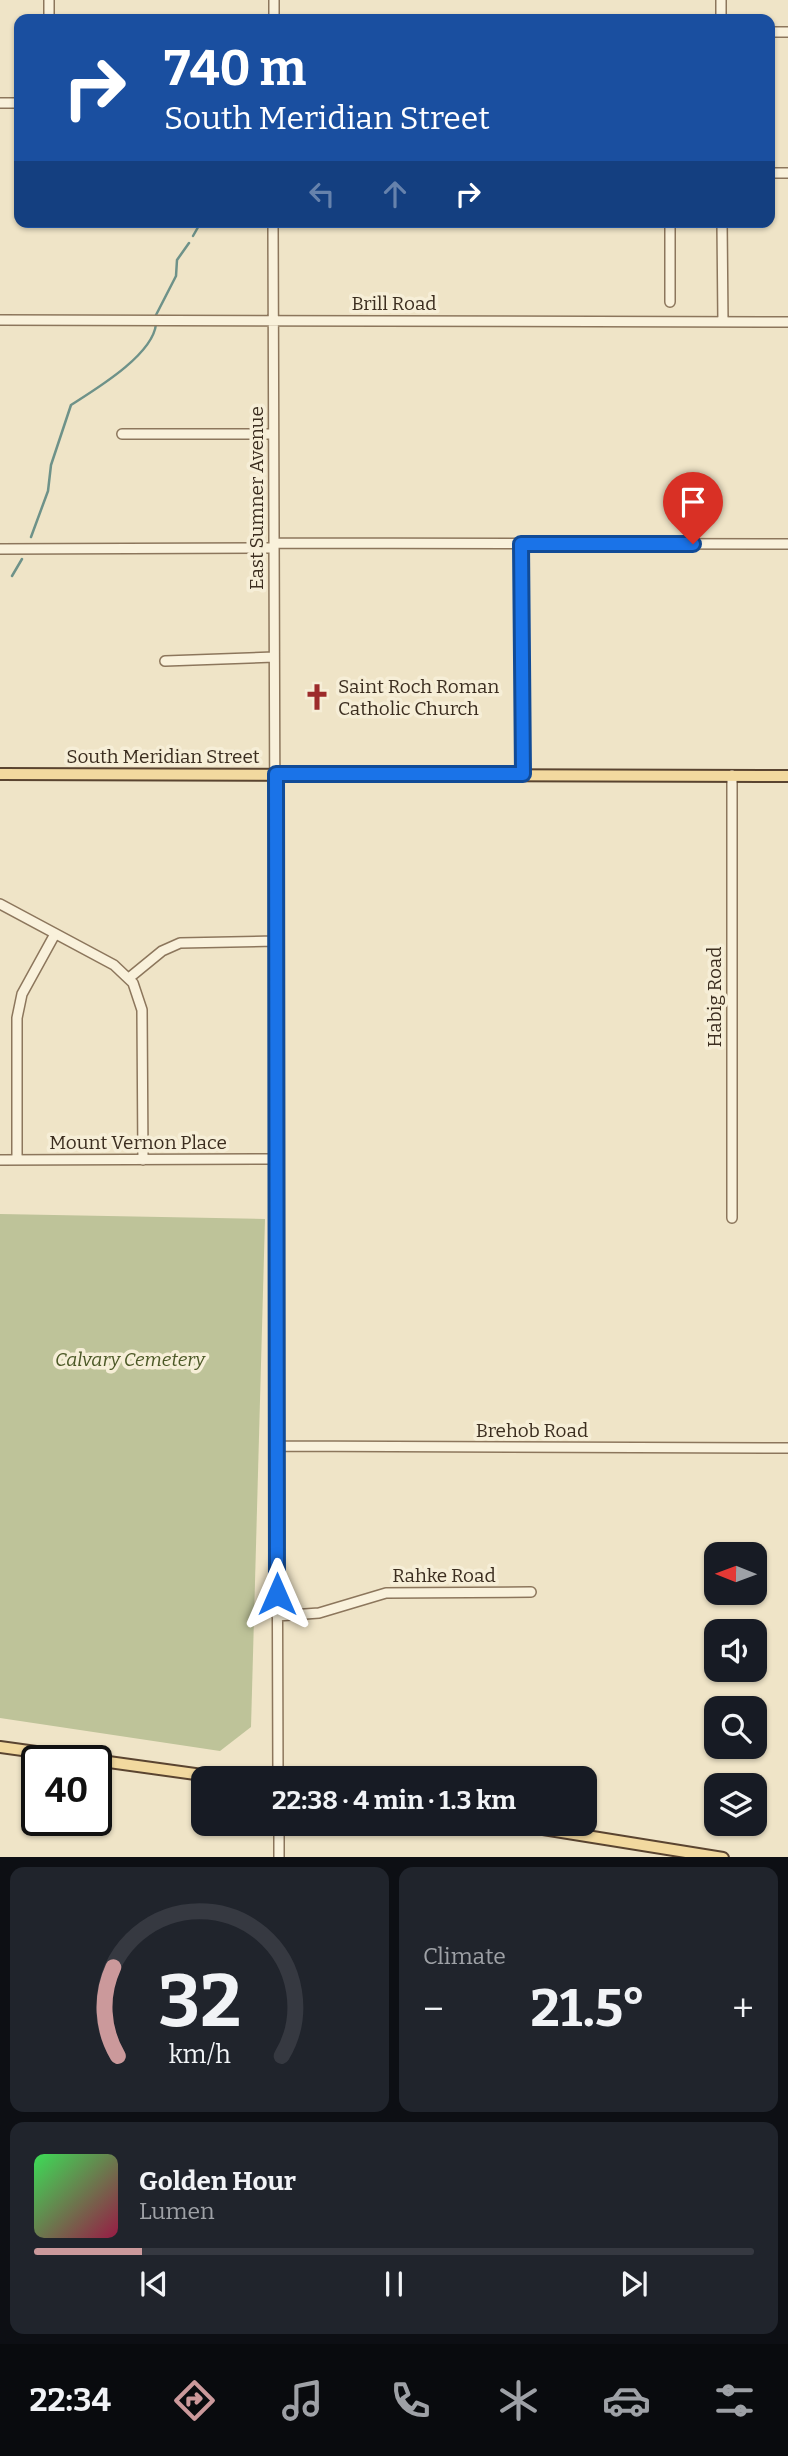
<!DOCTYPE html>
<meta charset="utf-8">
<style>
body{margin:0;font-family:Bitter,serif;background:#20242c;color:#f1f3f6;height:100vh;display:flex;flex-direction:column;font-size:26px;white-space:nowrap}
*{box-sizing:border-box;margin:0}
p{font-size:23px;color:#9ea1a6}
.icon{flex:none;width:38px;height:38px;fill:none;stroke:currentColor;stroke-width:2;stroke-linecap:round;stroke-linejoin:round}
.map{position:relative;height:1857px;overflow:hidden}
.panel{display:flex;flex-direction:column;gap:10px;padding:10px;background:#0d0f14;flex:1}
.panel>*{flex:none}
.banner{position:absolute;left:14px;top:14px;width:761px;height:214px;border-radius:14px;box-shadow:0 2px 5px #0004;background:#1a4fa0;color:#fff;overflow:hidden}
.needle{width:46px;rotate:271deg}
.fabs{position:absolute;left:704px;top:1542px;display:grid;gap:14px}
.fabs a{display:grid;place-items:center;width:63px;height:63px;border-radius:14px;background:#171b24;box-shadow:0 2px 5px #0004;font-size:35px}
.speed{position:absolute;left:21px;top:1745px;display:flex;gap:14px;font-size:35px;font-weight:700;text-align:center}
.speed>*{display:grid;place-content:center;width:91px;height:91px;border-radius:50%;background:#171b24;box-shadow:0 2px 5px #0004;line-height:1}
.speed .limit{border:4px solid #111;border-radius:10px;background:#fff;color:#111}
.pin{position:absolute;display:grid;place-items:center;width:60px;height:60px;color:#fff;margin:-72px -30px;border-radius:50% 50% 50% 0;rotate:-45deg;box-shadow:0 0 7px #0007}
.pin .icon{rotate:45deg}
.me{position:absolute;width:77px;margin:-38px;rotate:0deg;stroke-linejoin:round;filter:drop-shadow(0 0 5px #0008)}
.turn{display:flex;align-items:center;gap:24px;height:147px;padding:0 35px;font-size:32px}
.turn .icon{width:91px;height:91px;stroke-width:2.5}
.turn b{display:block;font-size:49px;line-height:60px}
.lanes{display:flex;align-items:center;height:66px;padding:0 35px;background:#0003;justify-content:center;gap:35px;direction:ltr}
.lanes .off{opacity:.35}
.big{font-size:52px;font-weight:700;line-height:1.1}
.panel .card{flex:1;display:flex;flex-direction:column;justify-content:center;gap:10px;min-width:0;padding:0 24px;border-radius:14px;background:#20242c}
.panel .dial{align-items:center;gap:0}
.dial svg{height:182px;overflow:visible;fill:none;stroke:#363941;stroke-width:7;stroke-linecap:round;text-anchor:middle}
.dial text{fill:#f1f3f6;stroke:none}
.song{display:flex;align-items:center;gap:21px}
.cover{width:84px;height:84px;border-radius:10px;background:linear-gradient(135deg,hsl(130 70% 55%),hsl(340 70% 35%))}
.played{height:7px;border-radius:4px;background:linear-gradient(90deg,#cb999b 15%,#363941 15%)}
.keys{display:flex;justify-content:space-around;direction:ltr}
.heat{display:flex;justify-content:space-between;align-items:center;font-size:38px;direction:ltr}
.panel .tiles{flex:1;display:grid;gap:10px;grid-template-columns:1fr 1fr}
.card:last-child{grid-column:span 2}
.trip{position:absolute;left:191px;top:1766px;width:406px;height:70px;border-radius:14px;background:#171b24;box-shadow:0 2px 5px #0004;font-weight:700;line-height:70px;text-align:center}
.menu{display:flex;height:112px;justify-content:space-around;align-items:center;background:#090b0e;color:#9ea1a6}
.menu .icon{width:49px;height:49px}
.menu .active{color:#cb999b}
.menu b{font-size:32px;color:#f1f3f6}
.map>svg:first-child{display:block}
.cemetery{fill:#bec399}
.lines{fill:none;stroke-linecap:round;stroke-linejoin:round}
.stream{stroke:#6e9289;stroke-width:2.5}
.minor-casing{stroke:#8c765c;stroke-width:12}
.major-casing{stroke:#5a4430;stroke-width:14}
.minor{stroke:#f9f1db;stroke-width:9}
.major{stroke:#f2d99f;stroke-width:10}
.route-casing{stroke:#114b97;stroke-width:18}
.route{stroke:#1a73e8;stroke-width:12}
.labels{text-anchor:middle;stroke-width:7;stroke-linejoin:round;paint-order:stroke}
.street-label{font-size:19px;fill:#3c2e20;stroke:#f6eed7}
.poi-label{font-size:19px;fill:#3c2e20;stroke:#f6eed7;text-anchor:start}
.park-label{font-size:19px;font-style:italic;fill:#4b5826;stroke:#f6eed7}
</style>
<div class="map">
<svg width="788" height="1858" viewBox="0 0 788 1858">
<rect width="100%" height="100%" fill="#efe4c7"/>
<path class="cemetery" d="M 0,1214 L 265,1219 L 251,1727 L 220,1751 L 0,1718 Z"/>
<g class="lines">
<path class="stream" d="M 193,236 L 201,222
M 156,315 L 176,276 L 177,260 L 189,243
M 31,537 L 48,491 L 51,465 L 71,405 C 96,389 153,355 156,324
M 12,576 L 22,559"/>
<defs>
<path id="minor" d="M 721,0 L 721,19
M 49,19 L 49,0
M 274,19 L 274,0
M 770,32 L 788,32
M 0,103 L 19,103
M 770,173 L 788,173
M 273,222 L 278,1778
M 722,222 L 723,322
M 670,302 L 670,222
M 0,320 L 788,322
M 122,434 L 273,434
M 274,543 L 788,544
M 521,544 L 523,774
M 0,549 L 273,548
M 165,661 L 274,657
M 732,775 L 732,1218
M 0,904 L 114,965 L 133,983 L 142,1010 L 143,1160
M 129,978 L 162,951 L 180,943 L 275,941
M 0,1160 L 276,1159
M 17,1160 L 17,1018 L 22,994 L 55,934
M 276,1446 L 788,1448
M 277,1616 L 319,1613 L 386,1593 L 531,1592
M 279,1824 L 279,1858"/>
<path id="major" d="M 0,774 L 788,776
M 0,1747 L 224,1778
M 512,1824 L 723,1858"/>
</defs>
<use href="#minor" class="minor-casing"/>
<use href="#major" class="major-casing"/>
<use href="#minor" class="minor"/>
<use href="#major" class="major"/>
</g>
<g class="lines">
<defs>
<path id="route" d="M 277,1594 L 276,774 L 523,774 L 521,544 L 693,544"/>
</defs>
<use href="#route" class="route-casing"/>
<use href="#route" class="route"/>
</g>
<defs>
<symbol id="church-bare" viewBox="-9 -9 18 18"><path d="M-1.2-6h2.4v3.5h3.3v2.4h-3.3V6h-2.4V-.1h-3.3v-2.4h3.3Z" fill="#9c2b2b" stroke="#f6eed7" stroke-width="2.5" paint-order="stroke"/></symbol>
</defs>
<g fill-rule="evenodd">
<use href="#church-bare" x="298" y="678" width="38" height="38"/>
</g>
<g class="labels">
<g class="street-label">
<text x="394" y="310">Brill Road</text>
<text transform="translate(256 498) rotate(-90)" y="7">East Sumner Avenue</text>
<text x="163" y="763">South Meridian Street</text>
<text transform="translate(714 997) rotate(-90)" y="7">Habig Road</text>
<text x="138" y="1149">Mount Vernon Place</text>
<text x="532" y="1437">Brehob Road</text>
<text x="444" y="1582">Rahke Road</text>
</g>
<g class="poi-label">
<text x="338" y="693">Saint Roch Roman<tspan x="338" dy="22">Catholic Church</tspan></text>
</g>
<g class="park-label">
<text x="130" y="1366">Calvary Cemetery</text>
</g>
</g>
</svg>
<div class="fabs">
<a><svg class="needle" viewBox="-14 -14 28 28"><path d="M0-13l5 13h-10z" fill="#e53935"/><path d="M0 13l5-13h-10z" fill="#9ea1a6"/></svg></a>
<a><svg class="icon" aria-label="sound" viewBox="0 0 24 24"><path d="M4 9h4l5-4v14l-5-4H4zM17 9q2 3 0 6"/></svg></a>
<a><svg class="icon" aria-label="search" viewBox="0 0 24 24"><circle cx="10" cy="10" r="6"/><path d="M15 15l6 6"/></svg></a>
<a><svg class="icon" aria-label="layers" viewBox="0 0 24 24"><path d="M12 4l9 5-9 5-9-5zM3 14l9 5 9-5"/></svg></a>
</div>
<div class="speed"><div class="limit">40</div></div>
<div class="pin" style="left:693px;top:544px;background:#d93025"><svg class="icon" aria-label="arrive" viewBox="0 0 24 24"><path d="M6 21V4h12l-3 4 3 4H6"/></svg></div>
<svg class="me" style="left:277px;top:1594px" viewBox="-20 -20 40 40"><path d="M0-17L14 15 0 8-14 15z" fill="#1a73e8" stroke="#fff" stroke-width="4"/></svg>
<div class="trip">22:38 · 4 min · 1.3 km</div>
<div class="banner">
<div class="turn"><svg class="icon" aria-label="right" viewBox="0 0 24 24"><path d="M7 20v-9h11M14 6l5 5-5 5"/></svg><div><b>740 m</b>South Meridian Street</div></div>
<div class="lanes"><svg class="icon off" aria-label="left" viewBox="0 0 24 24"><path d="M17 20v-9H6M10 6l-5 5 5 5"/></svg><svg class="icon off" aria-label="ahead" viewBox="0 0 24 24"><path d="M12 20V5M6 11l6-6 6 6"/></svg><svg class="icon" aria-label="right" viewBox="0 0 24 24"><path d="M7 20v-9h11M14 6l5 5-5 5"/></svg></div>
</div>
</div>
<section class="panel">
<div class="tiles">
<div class="card dial"><svg viewBox="0 0 100 80">
<path d="M14 69A42 42 0 1 1 86 69"/>
<path d="M14 69A42 42 0 0 1 12 30" stroke="#cb999b"/>
<text x="50" y="56" font-size="32" font-weight="700">32</text>
<text x="50" y="72" font-size="11">km/h</text>
</svg></div>
<div class="card"><p>Climate</p>
<div class="heat"><a>−</a><b class="big">21.5°</b><a>+</a></div>
</div>
<div class="card">
<div class="song"><i class="cover"></i><div><b>Golden Hour</b><p>Lumen</p></div></div>
<div class="played"></div>
<div class="keys"><svg class="icon" aria-label="previous" viewBox="0 0 24 24"><path d="M18 5L8 12l10 7zM5 5v14"/></svg><svg class="icon" aria-label="pause" viewBox="0 0 24 24"><path d="M8 5v14M16 5v14"/></svg><svg class="icon" aria-label="next" viewBox="0 0 24 24"><path d="M6 5l10 7-10 7zM19 5v14"/></svg></div>
</div>
</div>
</section>
<nav class="menu">
<b>22:34</b>
<svg class="icon active" aria-label="directions" viewBox="0 0 24 24"><path d="M12 3l9 9-9 9-9-9zM9 14v-3h6M13 9l2 2-2 2"/></svg>
<svg class="icon" aria-label="music" viewBox="0 0 24 24"><path d="M9 18V5l10-2v13"/><circle cx="6" cy="18" r="3"/><circle cx="16" cy="16" r="3"/></svg>
<svg class="icon" aria-label="phone" viewBox="0 0 24 24"><path d="M5 4h4l2 5-3 2q2 4 5 5l2-3 5 2v4C11 20 4 13 5 4z"/></svg>
<svg class="icon" aria-label="climate" viewBox="0 0 24 24"><path d="M12 3v18M4 7l16 10M4 17L20 7"/></svg>
<svg class="icon" aria-label="car" viewBox="0 0 24 24"><path d="M5 17H2v-5l4-1 3-4h7l3 4 3 1v5h-3M9 17h6M6 11h13"/><circle cx="7" cy="17" r="2"/><circle cx="17" cy="17" r="2"/></svg>
<svg class="icon" aria-label="filters" viewBox="0 0 24 24"><path d="M4 7h16M4 17h16"/><circle cx="9" cy="7" r="2"/><circle cx="15" cy="17" r="2"/></svg>
</nav>
